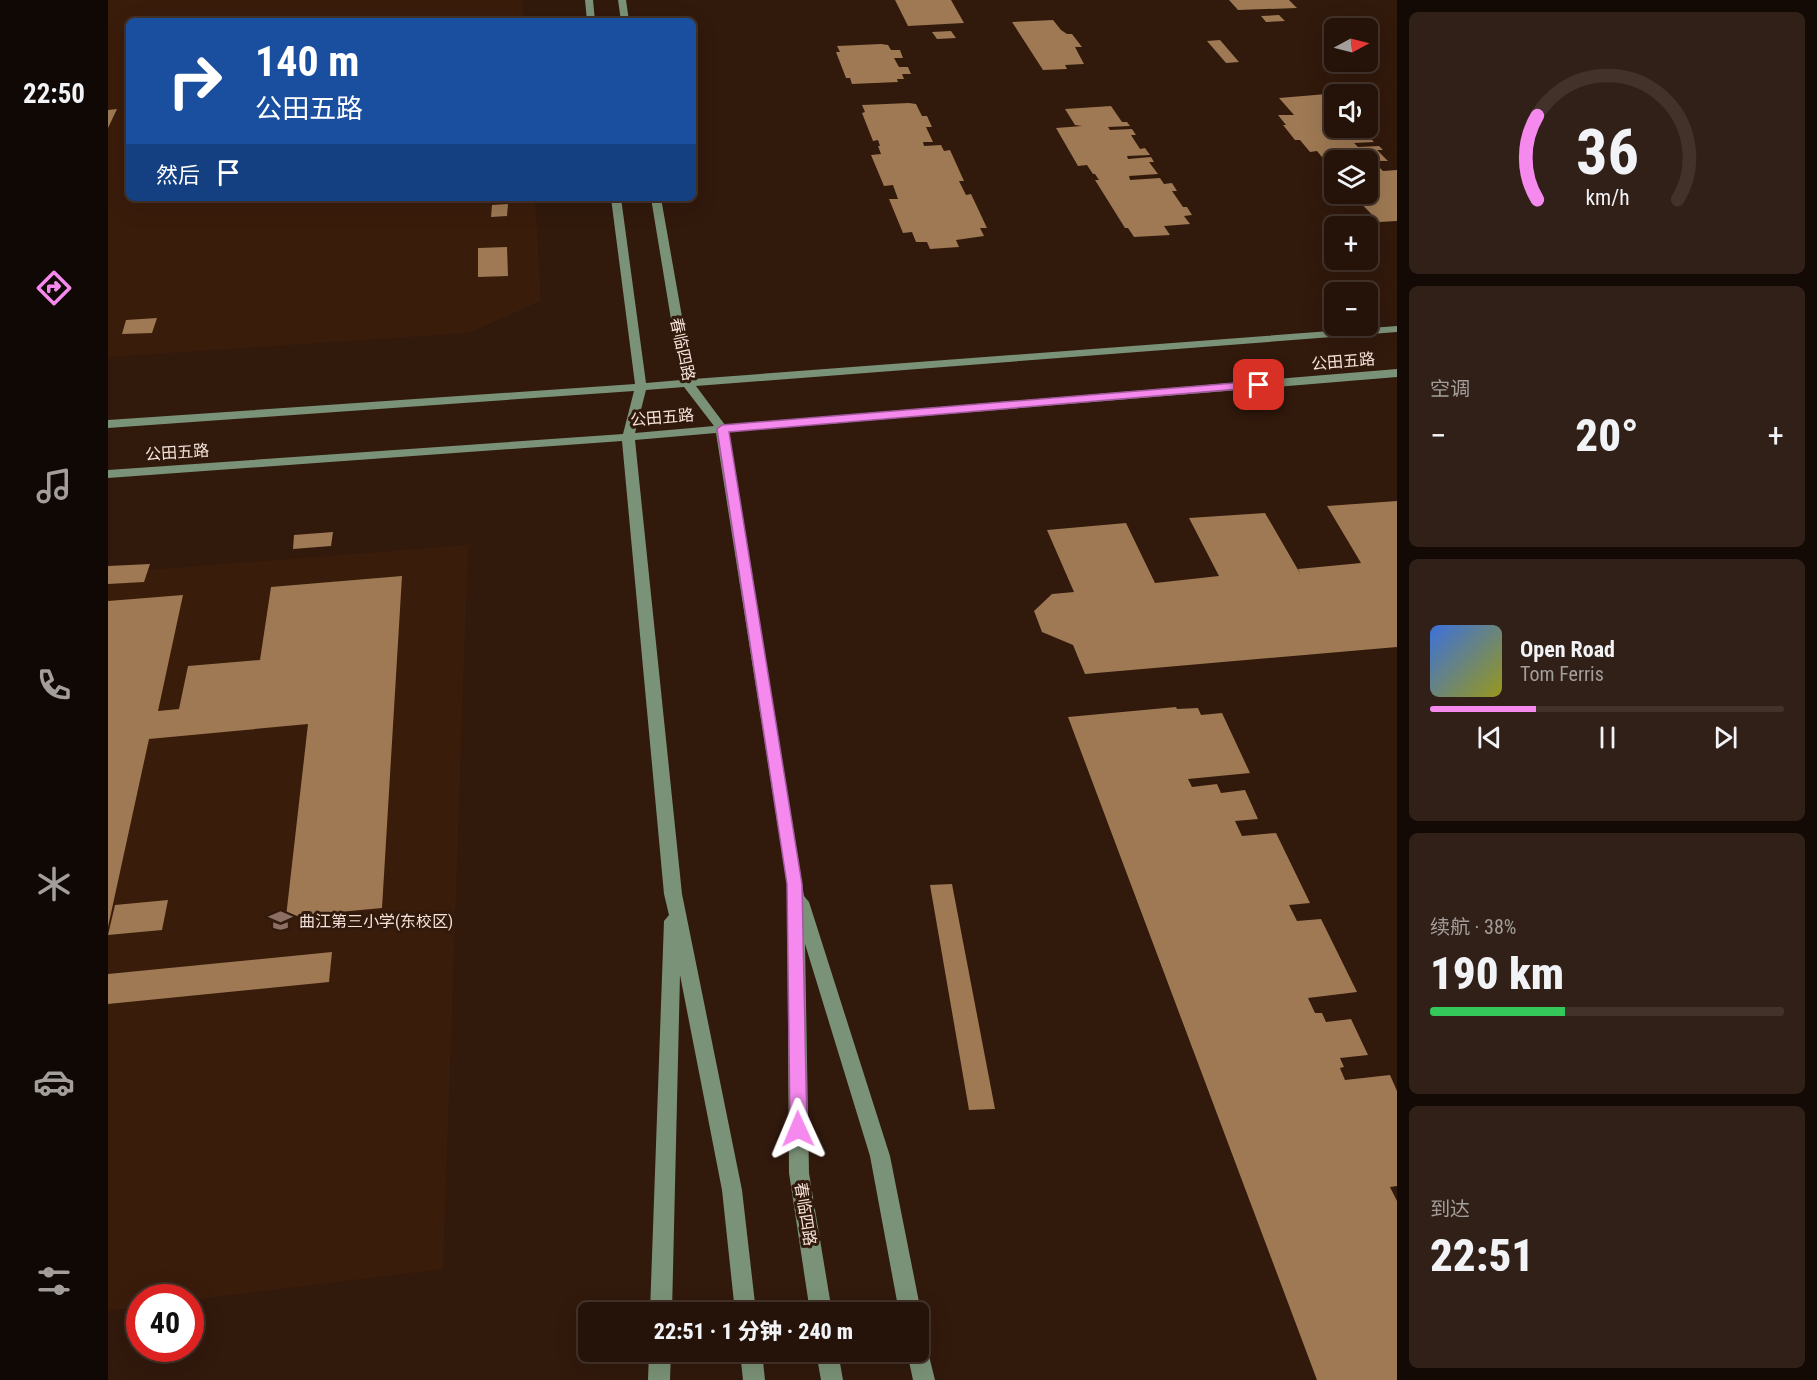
<!DOCTYPE html>
<html lang="zh">
<meta charset="utf-8">
<style>
body{margin:0;font-family:"Roboto Condensed","Noto Sans SC",sans-serif;background:#312017;color:#f1f3f6;height:100vh;display:flex;flex-direction:column;font-size:22px;white-space:nowrap}
*{box-sizing:border-box;margin:0}
p{font-size:20px;color:#a39e9c}
.icon{flex:none;width:33px;height:33px;fill:none;stroke:currentColor;stroke-width:2;stroke-linecap:round;stroke-linejoin:round}
.map{position:relative;flex:1;overflow:hidden}
.panel{display:flex;flex-direction:column;gap:12px;padding:12px;background:#140a05;width:420px}
.panel>*{flex:none}
.banner{position:absolute;left:18px;top:18px;width:570px;height:183px;border-radius:9px;box-shadow:0 6px 24px #0002,0 0 0 2px #42322a;background:#1a4fa0;color:#fff;overflow:hidden}
.needle{width:39px;rotate:83deg}
.controls{position:absolute;left:1216px;top:18px;display:grid;gap:12px}
.controls a{display:grid;place-items:center;width:54px;height:54px;border-radius:9px;background:#251309;box-shadow:0 6px 24px #0002,0 0 0 2px #42322a;font-size:30px}
.speed{position:absolute;left:18px;top:1284px;display:flex;gap:12px;font-size:30px;font-weight:700;text-align:center}
.speed>*{display:grid;place-content:center;width:78px;height:78px;border-radius:50%;background:#251309;box-shadow:0 6px 24px #0002,0 0 0 2px #42322a;line-height:1}
.speed .limit{border:9px solid #d22;background:#fff;color:#111}
.pin{position:absolute;display:grid;place-items:center;width:51px;height:51px;color:#fff;margin:-26px;border-radius:12px;box-shadow:0 3px 9px #0006}
.me{position:absolute;width:66px;margin:-33px;rotate:359deg;stroke-linejoin:round;filter:drop-shadow(0 0 4px #0008)}
.turn{display:flex;align-items:center;gap:21px;height:126px;padding:0 30px;font-size:27px}
.turn .icon{width:78px;height:78px;stroke-width:2.5}
.turn b{display:block;font-size:42px;line-height:51px}
.then{display:flex;align-items:center;height:57px;padding:0 30px;background:#0003;gap:12px;font-size:22px}
.big{font-size:45px;font-weight:800;line-height:1.1}
.panel .card{flex:1;display:flex;flex-direction:column;justify-content:center;gap:9px;min-width:0;padding:0 21px;border-radius:9px;background:#312017}
.panel .dial{align-items:center;gap:0}
.dial svg{height:156px;overflow:visible;fill:none;stroke:#42322a;stroke-width:7;stroke-linecap:round;text-anchor:middle}
.dial text{fill:#f1f3f6;stroke:none}
.song{display:flex;align-items:center;gap:18px}
.cover{width:72px;height:72px;border-radius:9px;background:linear-gradient(135deg,hsl(220 70% 55%),hsl(60 70% 35%))}
.played{height:6px;border-radius:3px;background:linear-gradient(90deg,#f689ee 30%,#42322a 30%)}
.keys{display:flex;justify-content:space-around;direction:ltr}
.heat{display:flex;justify-content:space-between;align-items:center;font-size:33px;direction:ltr}
.charge{height:9px;border-radius:4px;background:linear-gradient(90deg,#34c759 38%,#42322a 0)}
.trip{position:absolute;left:470px;top:1302px;width:351px;height:60px;border-radius:9px;background:#251309;box-shadow:0 6px 24px #0002,0 0 0 2px #42322a;font-weight:800;line-height:60px;text-align:center}
main{display:flex;flex:1;min-height:0}
.tabs{display:flex;flex-direction:column;width:108px;justify-content:space-around;align-items:center;background:#0f0804;color:#a39e9c}
.tabs .icon{width:42px;height:42px}
.tabs .active{color:#f689ee}
.tabs b{font-size:27px;color:#f1f3f6}
.map>svg:first-child{display:block}
.built{fill:#3a1c0b}
.building{fill:#9e7953}
.lines{fill:none;stroke-linecap:round;stroke-linejoin:round}
.secondary{fill:#7a9277;fill-rule:evenodd}
.route{fill:#f689ee;stroke:#a0599b;stroke-width:1.5}
.labels{text-anchor:middle;stroke-width:6;stroke-linejoin:round;paint-order:stroke}
.street-label{font-size:16px;fill:#f5e3db;stroke:#31190c}
.poi-label{font-size:16px;fill:#f5e3db;stroke:#31190c;text-anchor:start}
</style>
<main>
<nav class="tabs">
<b>22:50</b>
<svg class="icon active" aria-label="directions" viewBox="0 0 24 24"><path d="M12 3l9 9-9 9-9-9zM9 14v-3h6M13 9l2 2-2 2"/></svg>
<svg class="icon" aria-label="music" viewBox="0 0 24 24"><path d="M9 18V5l10-2v13"/><circle cx="6" cy="18" r="3"/><circle cx="16" cy="16" r="3"/></svg>
<svg class="icon" aria-label="phone" viewBox="0 0 24 24"><path d="M5 4h4l2 5-3 2q2 4 5 5l2-3 5 2v4C11 20 4 13 5 4z"/></svg>
<svg class="icon" aria-label="climate" viewBox="0 0 24 24"><path d="M12 3v18M4 7l16 10M4 17L20 7"/></svg>
<svg class="icon" aria-label="car" viewBox="0 0 24 24"><path d="M5 17H2v-5l4-1 3-4h7l3 4 3 1v5h-3M9 17h6M6 11h13"/><circle cx="7" cy="17" r="2"/><circle cx="17" cy="17" r="2"/></svg>
<svg class="icon" aria-label="filters" viewBox="0 0 24 24"><path d="M4 7h16M4 17h16"/><circle cx="9" cy="7" r="2"/><circle cx="15" cy="17" r="2"/></svg>
</nav>
<div class="map">
<svg width="1289" height="1380" viewBox="0 0 1289 1380">
<rect width="100%" height="100%" fill="#31190c"/>
<path class="built" d="M 0,0 L 414,0 L 416,21 L 21,21 L 21,198 L 427,198 L 433,301 L 361,333 L 0,357 Z
M 360,545 L 335,1269 L 83,1300 L 82,1298 L 32,1298 L 31,1307 L 0,1311 L 0,573 Z"/>
<path class="building" d="M 787,0 L 843,0 L 856,23 L 800,26 Z
M 1121,0 L 1181,0 L 1189,8 L 1130,10 Z
M 1171,15 L 1177,21 L 1158,22 L 1153,16 Z
M 945,20 L 953,30 L 959,34 L 964,34 L 974,47 L 967,47 L 976,64 L 957,65 L 959,69 L 935,70 L 904,22 Z
M 843,31 L 848,38 L 829,39 L 824,32 Z
M 1112,40 L 1131,62 L 1118,63 L 1099,41 Z
M 773,44 L 780,45 L 783,50 L 792,50 L 795,58 L 786,58 L 791,67 L 800,67 L 803,74 L 794,74 L 796,79 L 789,79 L 790,82 L 744,84 L 742,78 L 738,78 L 728,52 L 732,52 L 729,46 Z
M 1219,94 L 1227,103 L 1227,128 L 1248,128 L 1255,136 L 1260,136 L 1266,142 L 1246,143 L 1250,147 L 1271,146 L 1275,150 L 1269,150 L 1280,161 L 1227,160 L 1227,173 L 1209,151 L 1202,152 L 1192,140 L 1187,140 L 1175,125 L 1178,125 L 1170,115 L 1186,115 L 1171,98 Z
M 801,103 L 808,104 L 814,116 L 819,116 L 824,127 L 818,127 L 825,142 L 815,142 L 816,146 L 833,145 L 836,151 L 842,150 L 856,181 L 851,181 L 858,195 L 863,194 L 879,228 L 872,228 L 876,236 L 848,240 L 851,247 L 822,249 L 819,242 L 808,242 L 804,232 L 795,233 L 781,199 L 790,199 L 785,185 L 776,186 L 763,155 L 773,154 L 770,146 L 772,146 L 770,140 L 765,141 L 754,113 L 757,112 L 754,105 Z
M 1003,106 L 1014,122 L 1019,122 L 1022,126 L 1000,127 L 1002,130 L 1024,129 L 1028,135 L 1023,135 L 1032,149 L 1037,148 L 1042,155 L 1019,156 L 1020,159 L 1043,157 L 1046,162 L 1041,162 L 1050,174 L 1021,176 L 1022,180 L 1052,178 L 1056,184 L 1064,183 L 1069,191 L 1064,191 L 1075,207 L 1079,207 L 1084,215 L 1076,216 L 1082,224 L 1056,226 L 1062,235 L 1026,237 L 1020,228 L 1017,228 L 987,180 L 991,180 L 987,174 L 985,174 L 979,165 L 970,166 L 948,128 L 974,126 L 967,125 L 957,109 Z
M 9,109 L 0,128 L 0,110 Z
M 1260,166 L 1270,166 L 1275,171 L 1289,170 L 1289,221 L 1271,222 L 1244,194 L 1260,194 Z
M 400,204 L 399,216 L 383,217 L 384,205 Z
M 399,247 L 400,276 L 370,277 L 370,248 Z
M 49,318 L 44,333 L 14,334 L 18,320 Z
M 1289,501 L 1289,647 L 977,674 L 965,645 L 934,632 L 926,611 L 944,594 L 966,592 L 939,530 L 1018,523 L 1047,583 L 1111,576 L 1081,518 L 1157,513 L 1193,575 L 1190,569 L 1253,563 L 1219,506 Z
M 225,532 L 223,546 L 185,549 L 186,535 Z
M 42,564 L 36,582 L 0,584 L 0,566 Z
M 294,576 L 274,908 L 178,917 L 200,724 L 41,739 L 0,927 L 0,601 L 75,595 L 50,711 L 71,709 L 80,666 L 152,660 L 163,587 Z
M 1068,707 L 1069,709 L 1090,708 L 1093,715 L 1114,713 L 1142,773 L 1080,779 L 1084,787 L 1109,784 L 1113,793 L 1137,790 L 1150,819 L 1127,821 L 1134,836 L 1168,833 L 1202,903 L 1181,905 L 1189,921 L 1213,919 L 1249,992 L 1200,998 L 1207,1013 L 1214,1013 L 1218,1022 L 1243,1019 L 1260,1055 L 1232,1058 L 1236,1067 L 1232,1068 L 1237,1080 L 1282,1075 L 1289,1091 L 1289,1186 L 1282,1187 L 1289,1201 L 1289,1380 L 1209,1380 L 960,717 Z
M 844,884 L 887,1109 L 861,1110 L 822,885 Z
M 60,900 L 54,930 L 0,935 L 7,905 Z
M 224,952 L 221,982 L 0,1004 L 0,974 Z"/>
<g class="lines">
<path class="secondary" d="M 477,0 L 485,0 L 487,21 L 479,21 Z
M 510,0 L 518,0 L 521,21 L 513,21 Z
M 503,198 L 513,198 L 538,383 L 573,380 L 543,198 L 553,198 L 585,379 L 1289,326 L 1289,332 L 588,386 L 617,425 L 1289,369 L 1289,377 L 621,432 L 696,896 L 701,902 L 782,1156 L 813,1312 L 810,1318 L 810,1312 L 791,1312 L 762,1156 L 697,944 L 701,1173 L 724,1312 L 702,1312 L 681,1173 L 679,884 L 608,433 L 527,440 L 574,894 L 634,1190 L 648,1312 L 627,1312 L 614,1190 L 572,975 L 564,1312 L 542,1312 L 556,921 L 561,915 L 556,894 L 514,441 L 0,478 L 0,470 L 515,434 L 526,391 L 0,428 L 0,420 L 527,384 ZM 576,387 L 606,426 L 527,433 L 538,390 Z
M 810,1341 L 818,1344 L 827,1380 L 805,1380 L 799,1352 L 810,1352 Z
M 541,1352 L 563,1352 L 562,1380 L 540,1380 Z
M 632,1352 L 654,1352 L 657,1380 L 635,1380 Z
M 708,1352 L 730,1352 L 735,1380 L 713,1380 Z"/>
</g>
<path class="route" d="M 1151,381 L 1155,382 L 1155,387 L 621,432 L 694,884 L 699,1129 L 697,1134 L 690,1137 L 684,1134 L 682,1129 L 679,884 L 609,429 L 614,425 Z"/>
<defs>
<symbol id="school-bare" viewBox="-9 -9 18 18"><path d="M0-5L7-2L0 1L-7-2ZM-4 1L0 2.5L4 1V4Q0 6-4 4Z" fill="#8d6e63" stroke="#31190c" stroke-width="2.5" paint-order="stroke"/></symbol>
</defs>
<g fill-rule="evenodd">
<use href="#school-bare" x="156" y="904" width="33" height="33"/>
</g>
<g class="labels">
<g class="street-label">
<text transform="translate(575 349) rotate(78)" y="6">春临四路</text>
<text transform="translate(1235 361) rotate(-5)" y="6">公田五路</text>
<text transform="translate(554 417) rotate(-5)" y="6">公田五路</text>
<text transform="translate(69 452) rotate(-4)" y="6">公田五路</text>
<text transform="translate(698 1214) rotate(81)" y="6">春临四路</text>
</g>
<g class="poi-label">
<text x="191" y="927">曲江第三小学(东校区)</text>
</g>
</g>
</svg>
<div class="controls">
<a><svg class="needle" viewBox="-14 -14 28 28"><path d="M0-13l5 13h-10z" fill="#e53935"/><path d="M0 13l5-13h-10z" fill="#a39e9c"/></svg></a>
<a><svg class="icon" aria-label="sound" viewBox="0 0 24 24"><path d="M4 9h4l5-4v14l-5-4H4zM17 9q2 3 0 6"/></svg></a>
<a><svg class="icon" aria-label="layers" viewBox="0 0 24 24"><path d="M12 4l9 5-9 5-9-5zM3 14l9 5 9-5"/></svg></a>
<a>+</a>
<a>−</a>
</div>
<div class="speed"><div class="limit">40</div></div>
<div class="pin" style="left:1151px;top:385px;background:#d93025"><svg class="icon" aria-label="arrive" viewBox="0 0 24 24"><path d="M6 21V4h12l-3 4 3 4H6"/></svg></div>
<svg class="me" style="left:690px;top:1129px" viewBox="-20 -20 40 40"><path d="M0-17L14 15 0 8-14 15z" fill="#f689ee" stroke="#fff" stroke-width="4"/></svg>
<div class="trip">22:51 · 1 分钟 · 240 m</div>
<div class="banner">
<div class="turn"><svg class="icon" aria-label="right" viewBox="0 0 24 24"><path d="M7 20v-9h11M14 6l5 5-5 5"/></svg><div><b>140 m</b>公田五路</div></div>
<div class="then">然后<svg class="icon" aria-label="arrive" viewBox="0 0 24 24"><path d="M6 21V4h12l-3 4 3 4H6"/></svg></div>
</div>
</div>
<section class="panel">
<div class="card dial"><svg viewBox="0 0 100 80">
<path d="M14 69A42 42 0 1 1 86 69"/>
<path d="M14 69A42 42 0 0 1 14 26" stroke="#f689ee"/>
<text x="50" y="56" font-size="32" font-weight="700">36</text>
<text x="50" y="72" font-size="11">km/h</text>
</svg></div>
<div class="card"><p>空调</p>
<div class="heat"><a>−</a><b class="big">20°</b><a>+</a></div>
</div>
<div class="card">
<div class="song"><i class="cover"></i><div><b>Open Road</b><p>Tom Ferris</p></div></div>
<div class="played"></div>
<div class="keys"><svg class="icon" aria-label="previous" viewBox="0 0 24 24"><path d="M18 5L8 12l10 7zM5 5v14"/></svg><svg class="icon" aria-label="pause" viewBox="0 0 24 24"><path d="M8 5v14M16 5v14"/></svg><svg class="icon" aria-label="next" viewBox="0 0 24 24"><path d="M6 5l10 7-10 7zM19 5v14"/></svg></div>
</div>
<div class="card"><p>续航 · 38%</p><b class="big">190 km</b><div class="charge"></div></div>
<div class="card"><p>到达</p><b class="big">22:51</b></div>
</section>
</main>
